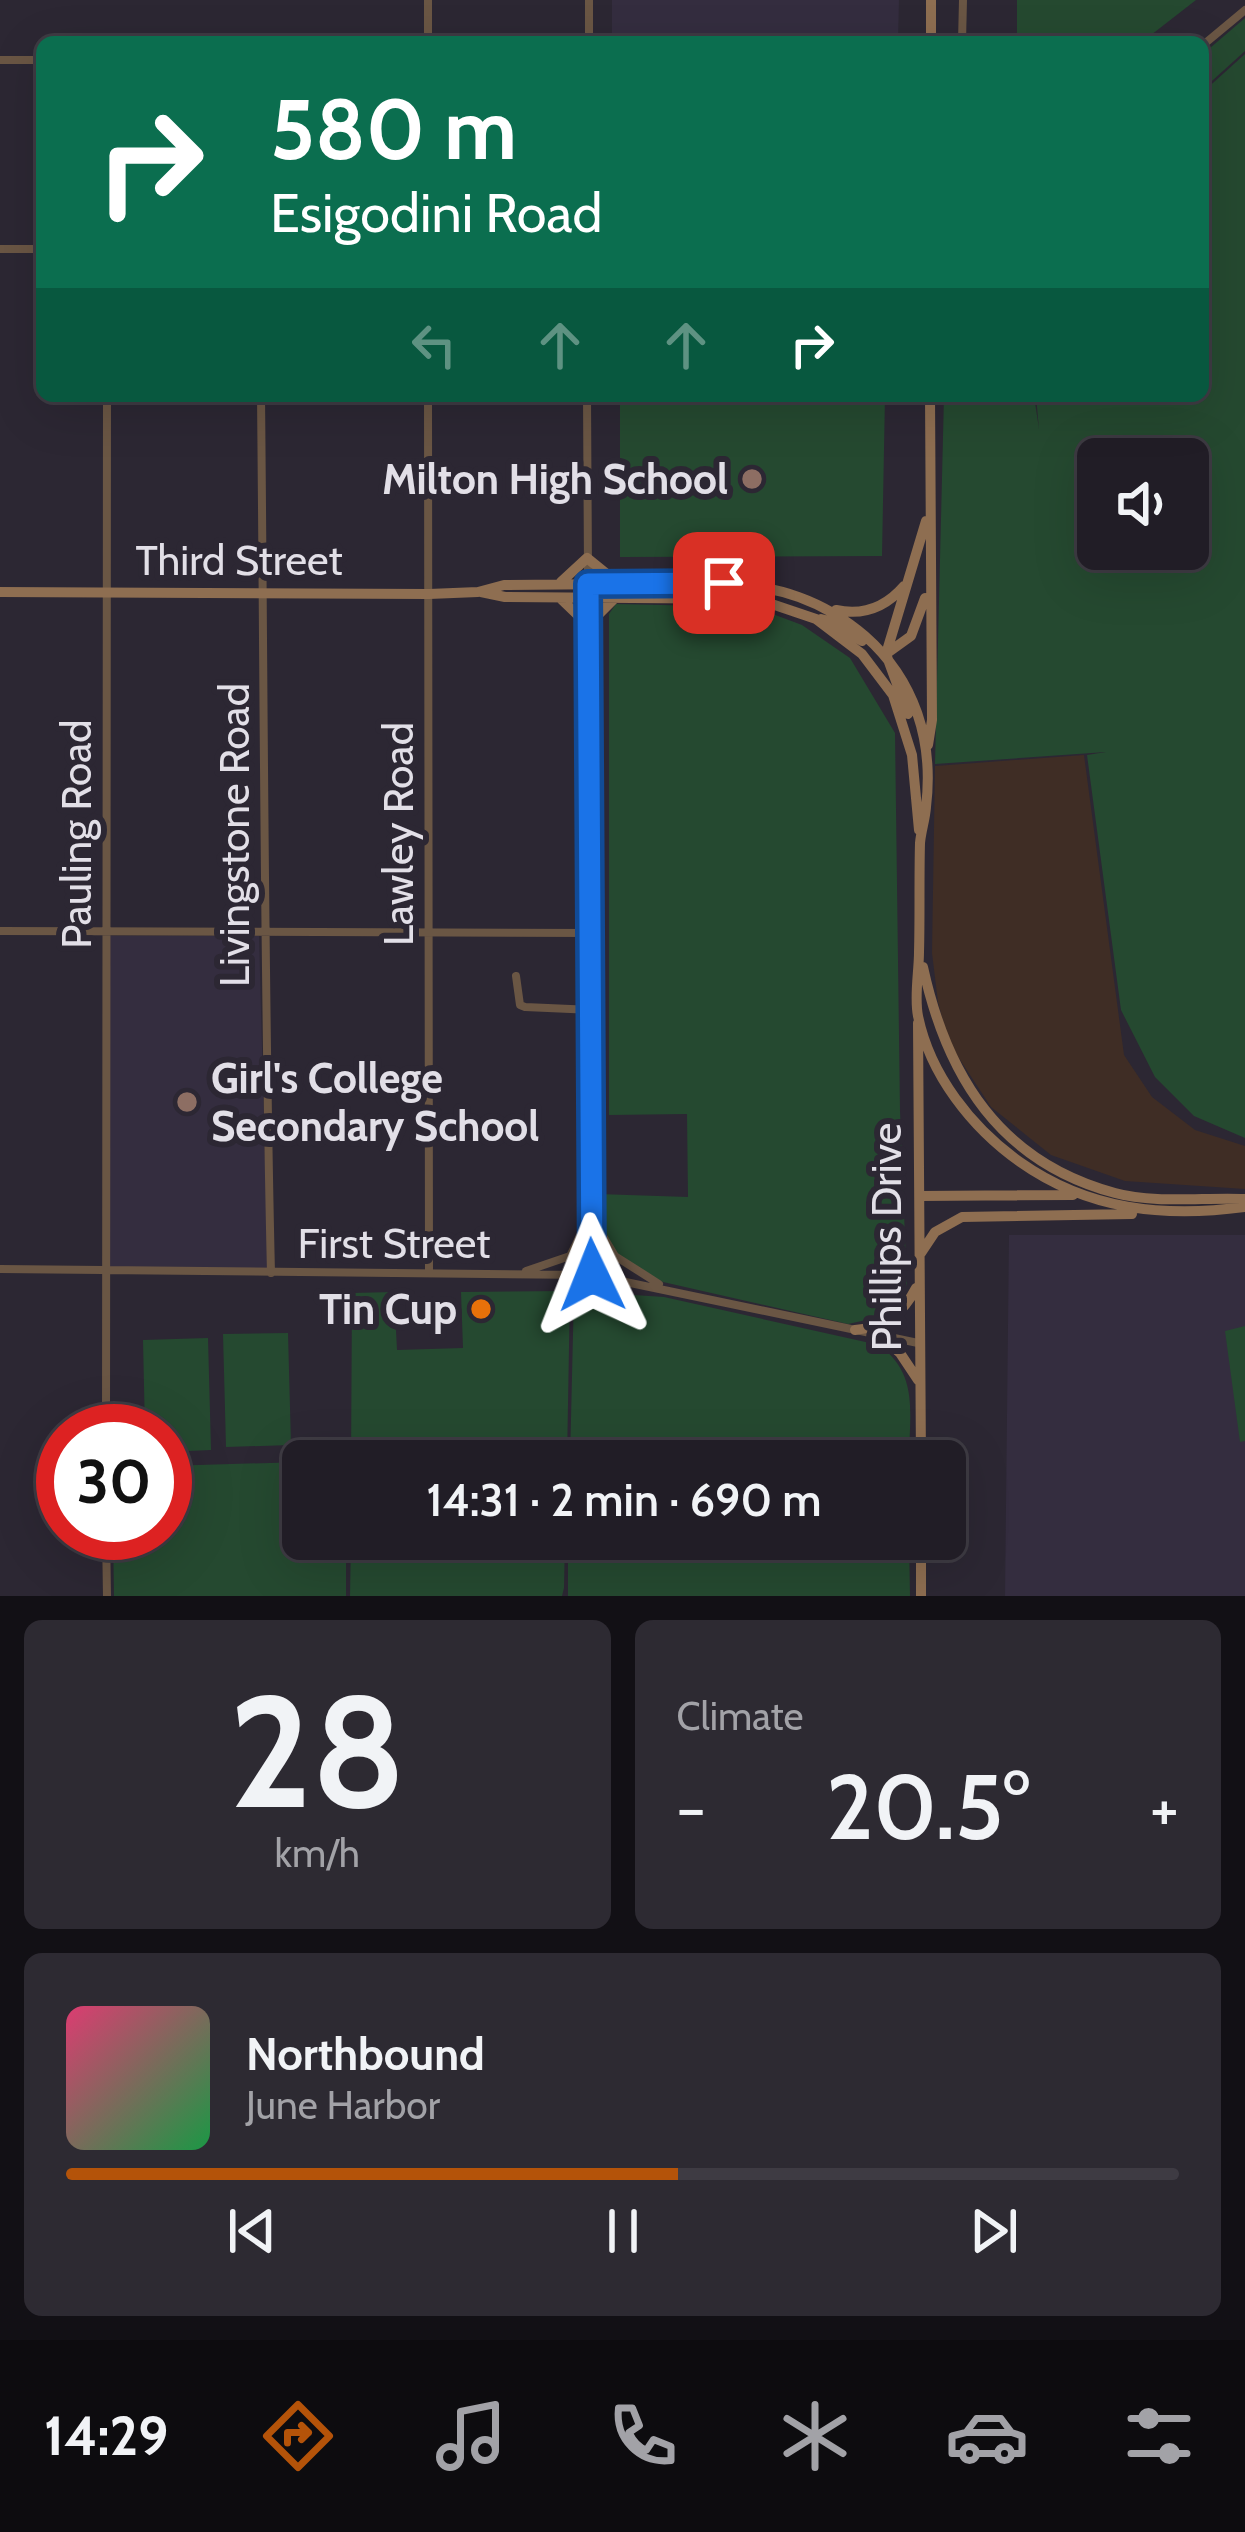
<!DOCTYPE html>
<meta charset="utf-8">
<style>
body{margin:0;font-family:Cabin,sans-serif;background:#2d2a32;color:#f1f3f6;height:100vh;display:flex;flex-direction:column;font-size:45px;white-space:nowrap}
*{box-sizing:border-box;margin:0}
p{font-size:39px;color:#a2a2a7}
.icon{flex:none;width:66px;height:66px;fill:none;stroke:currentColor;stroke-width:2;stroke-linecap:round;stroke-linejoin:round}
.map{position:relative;height:1596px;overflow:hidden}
.panel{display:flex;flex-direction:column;gap:24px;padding:24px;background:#121015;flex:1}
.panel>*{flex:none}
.banner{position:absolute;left:36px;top:36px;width:1173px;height:366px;border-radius:18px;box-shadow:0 12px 48px #0002,0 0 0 3px #3e3b43;background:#0b6e4f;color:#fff;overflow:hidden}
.buttons{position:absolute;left:1077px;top:438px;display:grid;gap:24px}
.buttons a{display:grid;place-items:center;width:132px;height:132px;border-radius:18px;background:#211d26;box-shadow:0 12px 48px #0002,0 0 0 3px #3e3b43;font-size:60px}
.speed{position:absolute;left:36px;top:1404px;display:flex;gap:24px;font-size:60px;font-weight:700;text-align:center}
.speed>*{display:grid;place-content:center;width:156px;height:156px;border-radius:50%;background:#211d26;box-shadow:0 12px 48px #0002,0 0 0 3px #3e3b43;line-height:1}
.speed .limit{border:18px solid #d22;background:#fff;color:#111}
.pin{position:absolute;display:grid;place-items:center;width:102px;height:102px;color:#fff;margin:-51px;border-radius:24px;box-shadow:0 6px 18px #0006}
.me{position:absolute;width:132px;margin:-66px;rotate:358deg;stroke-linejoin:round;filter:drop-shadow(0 0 9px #0008)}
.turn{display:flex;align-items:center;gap:42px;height:252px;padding:0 36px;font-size:54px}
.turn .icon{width:156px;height:156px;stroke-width:2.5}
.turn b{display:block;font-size:84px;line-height:102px}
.lanes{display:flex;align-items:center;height:114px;padding:0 36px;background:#0003;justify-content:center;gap:60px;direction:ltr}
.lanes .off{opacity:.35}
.big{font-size:90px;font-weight:600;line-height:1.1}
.panel .card{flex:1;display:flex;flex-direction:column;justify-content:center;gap:18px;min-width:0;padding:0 42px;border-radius:18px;background:#2d2a32}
.panel .dial{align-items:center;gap:0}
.dial b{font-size:156px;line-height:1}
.song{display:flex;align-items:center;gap:36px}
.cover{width:144px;height:144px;border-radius:18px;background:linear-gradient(135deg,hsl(340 70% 55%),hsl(140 70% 35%))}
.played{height:12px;border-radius:6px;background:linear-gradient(90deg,#b45309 55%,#3e3b43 55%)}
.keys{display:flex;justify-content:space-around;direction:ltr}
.heat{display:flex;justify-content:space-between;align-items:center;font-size:66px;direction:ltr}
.panel .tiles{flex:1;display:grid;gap:24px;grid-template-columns:1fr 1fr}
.card:last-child{grid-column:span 2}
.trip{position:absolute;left:282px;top:1440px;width:684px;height:120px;border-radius:18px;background:#211d26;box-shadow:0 12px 48px #0002,0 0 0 3px #3e3b43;font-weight:600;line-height:120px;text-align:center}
.dock{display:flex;height:192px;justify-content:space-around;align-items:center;background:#0d0c0f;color:#a2a2a7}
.dock .icon{width:84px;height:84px}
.dock .on{color:#b45309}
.dock b{font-size:54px;color:#f1f3f6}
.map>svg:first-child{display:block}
.commercial{fill:#3f2d25}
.built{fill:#342d3f}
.green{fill:#254930;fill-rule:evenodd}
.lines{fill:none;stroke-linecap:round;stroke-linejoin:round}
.street{stroke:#6a5644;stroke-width:8}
.secondary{stroke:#8e6e51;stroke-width:10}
.route-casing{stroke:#114b97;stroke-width:30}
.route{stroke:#1a73e8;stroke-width:21}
.education-dot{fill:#8d6e63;stroke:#2c2733;stroke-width:4.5}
.food-dot{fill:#e8710a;stroke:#2c2733;stroke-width:4.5}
.labels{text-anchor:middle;stroke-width:12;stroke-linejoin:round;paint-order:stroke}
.poi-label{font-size:42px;font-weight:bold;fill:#e2dfe7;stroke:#2c2733;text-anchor:end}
.street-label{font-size:42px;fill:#e2dfe7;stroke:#2c2733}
</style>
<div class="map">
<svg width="1245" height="1596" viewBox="0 0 1245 1596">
<rect width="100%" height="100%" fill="#2c2733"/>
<path class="commercial" d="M 1084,755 L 1124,1055 L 1152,1097 L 1195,1130 L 1245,1146 L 1245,1189 L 1125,1181 L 1051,1155 L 991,1107 L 949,1043 L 938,1002 L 932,953 L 935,766 Z"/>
<path class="built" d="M 612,0 L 899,0 L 898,42 L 612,42 Z
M 110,936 L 259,936 L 268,1270 L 110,1267 Z
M 1009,1235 L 1245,1235 L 1245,1596 L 1005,1596 Z"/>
<path class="green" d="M 1017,0 L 1196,0 L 1142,42 L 1017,42 Z
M 1245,18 L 1245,51 L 1203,89 L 1203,54 Z
M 1245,54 L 1245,1138 L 1194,1116 L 1155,1077 L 1121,1010 L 1087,755 L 1106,752 L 935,764 L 944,396 L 1034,396 L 1039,429 L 1036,396 L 1203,396 L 1203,92 ZM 1098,459 L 1188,459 L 1188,549 L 1098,549 Z
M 620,396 L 885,396 L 882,556 L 620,557 Z
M 616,604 L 754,607 L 802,625 L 850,658 L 895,733 L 900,1111 L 907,1289 L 889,1315 L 848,1324 L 663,1282 L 616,1256 L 603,1225 L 598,1194 L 688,1197 L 687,1114 L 609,1115 L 609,614 Z
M 570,1291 L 567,1461 L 351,1461 L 352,1293 L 394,1292 L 397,1350 L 463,1348 L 461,1292 Z
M 574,1291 L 664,1297 L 879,1345 C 920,1375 909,1415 909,1461 L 570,1461 Z
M 1245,1326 L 1245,1441 L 1240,1442 L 1225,1331 Z
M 288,1333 L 291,1445 L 226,1447 L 223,1334 Z
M 208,1338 L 211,1450 L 165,1452 L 165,1431 L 145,1431 L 143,1340 Z
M 303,1462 L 303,1539 L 346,1539 L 346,1596 L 114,1596 L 113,1533 L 165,1533 L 165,1466 Z
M 351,1539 L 565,1539 L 564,1588 L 562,1596 L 350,1596 Z
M 568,1539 L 909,1539 L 910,1596 L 568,1596 Z"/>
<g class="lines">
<path class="street" d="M 428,42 L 428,0
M 589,42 L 589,0
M 962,42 L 963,0
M 1203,45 L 1245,10
M 0,60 L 42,60
M 0,249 L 42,249
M 261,396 C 264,689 264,981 271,1273
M 428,396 L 429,1271
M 587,396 L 592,1275
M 0,931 L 593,933
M 516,976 L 520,1005 L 525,1007 L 593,1010
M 591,1216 L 615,1256 L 659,1284
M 0,1269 L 592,1275 L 918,1343
M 526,1271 L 570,1256 L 588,1220
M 106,1431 L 107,396
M 106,1533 L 107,1596"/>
<path class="secondary" d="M 931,42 L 931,0
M 561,582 L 587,558 L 619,584
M 0,592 L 429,594 L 478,592 L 504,585 L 724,583 C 778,586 823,600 865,636 C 915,680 934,741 926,807 C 925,820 921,831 920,843 C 919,880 920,916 919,952 C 919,972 914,996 918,1016 C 930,1075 972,1128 1020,1162 C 1088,1210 1164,1218 1245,1207
M 481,592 L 505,597 L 757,599 L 816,619 L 862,654 L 893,695 L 912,755 L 919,830
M 561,599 L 588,625 L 615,598
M 836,610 C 864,616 886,607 904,586
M 821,619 L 833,622 L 862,641
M 886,654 L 911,636 L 925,598
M 908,714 L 886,654 L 926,521
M 928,745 L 932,720 L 930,396
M 923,967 C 947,1077 1000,1162 1115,1193 C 1155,1204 1204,1197 1245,1199
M 918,1023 L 921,1461
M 920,1196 L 1073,1195
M 921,1253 L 935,1232 L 962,1217 L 1132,1214
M 855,1330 C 884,1327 903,1314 916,1288
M 881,1336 L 900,1353 L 918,1380
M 921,1596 L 921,1539"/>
</g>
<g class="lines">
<defs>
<path id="route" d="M 592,1275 L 588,584 L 724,583"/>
</defs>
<use href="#route" class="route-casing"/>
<use href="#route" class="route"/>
</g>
<g class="education-dot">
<circle cx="752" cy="479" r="12"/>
<circle cx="187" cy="1102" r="12"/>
</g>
<circle class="food-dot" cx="481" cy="1309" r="12"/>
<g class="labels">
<g class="poi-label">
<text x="728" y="494">Milton High School</text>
<text x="211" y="1093" text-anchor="start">Girl's College<tspan x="211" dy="48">Secondary School</tspan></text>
<text x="457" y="1324">Tin Cup</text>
</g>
<g class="street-label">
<text x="239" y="575">Third Street</text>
<text transform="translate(76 834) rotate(-90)" y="15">Pauling Road</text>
<text transform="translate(398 834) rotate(-90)" y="15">Lawley Road</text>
<text transform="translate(234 835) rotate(-90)" y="15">Livingstone Road</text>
<text transform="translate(886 1237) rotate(-90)" y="15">Phillips Drive</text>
<text x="394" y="1258">First Street</text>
</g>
</g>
</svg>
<div class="buttons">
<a><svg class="icon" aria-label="sound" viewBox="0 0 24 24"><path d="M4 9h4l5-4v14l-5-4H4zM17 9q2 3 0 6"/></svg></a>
</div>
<div class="speed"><div class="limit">30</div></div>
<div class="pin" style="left:724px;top:583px;background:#d93025"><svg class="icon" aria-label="arrive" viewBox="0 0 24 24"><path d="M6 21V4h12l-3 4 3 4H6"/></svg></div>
<svg class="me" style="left:592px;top:1275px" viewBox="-20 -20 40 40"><path d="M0-17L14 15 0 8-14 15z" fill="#1a73e8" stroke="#fff" stroke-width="4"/></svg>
<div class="trip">14:31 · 2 min · 690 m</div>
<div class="banner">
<div class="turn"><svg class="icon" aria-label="right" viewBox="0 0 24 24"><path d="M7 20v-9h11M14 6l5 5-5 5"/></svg><div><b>580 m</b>Esigodini Road</div></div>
<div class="lanes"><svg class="icon off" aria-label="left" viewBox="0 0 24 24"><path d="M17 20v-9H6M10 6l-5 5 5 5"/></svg><svg class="icon off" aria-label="ahead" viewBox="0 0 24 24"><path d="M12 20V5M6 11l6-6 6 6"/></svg><svg class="icon off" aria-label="ahead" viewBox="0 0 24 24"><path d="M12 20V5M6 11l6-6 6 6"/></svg><svg class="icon" aria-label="right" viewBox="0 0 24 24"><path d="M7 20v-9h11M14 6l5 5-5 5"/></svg></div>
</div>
</div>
<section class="panel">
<div class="tiles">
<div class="card dial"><b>28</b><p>km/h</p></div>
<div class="card"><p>Climate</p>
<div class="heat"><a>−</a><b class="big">20.5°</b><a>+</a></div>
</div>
<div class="card">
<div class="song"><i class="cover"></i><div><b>Northbound</b><p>June Harbor</p></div></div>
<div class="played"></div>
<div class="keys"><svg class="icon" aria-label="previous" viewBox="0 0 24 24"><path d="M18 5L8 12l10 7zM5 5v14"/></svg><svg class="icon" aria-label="pause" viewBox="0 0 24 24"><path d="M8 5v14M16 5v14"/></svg><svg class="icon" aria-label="next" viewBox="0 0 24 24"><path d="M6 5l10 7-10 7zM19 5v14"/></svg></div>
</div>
</div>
</section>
<nav class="dock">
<b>14:29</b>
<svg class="icon on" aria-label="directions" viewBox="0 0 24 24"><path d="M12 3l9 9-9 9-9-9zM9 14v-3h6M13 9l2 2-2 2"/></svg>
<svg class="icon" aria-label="music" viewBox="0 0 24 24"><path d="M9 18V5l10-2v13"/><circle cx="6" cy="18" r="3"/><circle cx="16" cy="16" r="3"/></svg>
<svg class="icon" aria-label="phone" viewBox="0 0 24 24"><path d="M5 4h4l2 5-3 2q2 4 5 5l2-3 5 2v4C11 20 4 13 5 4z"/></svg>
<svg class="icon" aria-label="climate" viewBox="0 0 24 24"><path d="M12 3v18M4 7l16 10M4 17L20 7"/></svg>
<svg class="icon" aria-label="car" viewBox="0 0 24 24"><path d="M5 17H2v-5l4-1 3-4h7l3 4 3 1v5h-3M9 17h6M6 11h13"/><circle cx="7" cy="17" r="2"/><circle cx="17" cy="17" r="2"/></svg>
<svg class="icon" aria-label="filters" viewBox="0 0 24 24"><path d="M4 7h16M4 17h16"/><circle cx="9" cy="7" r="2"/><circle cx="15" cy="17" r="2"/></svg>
</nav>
